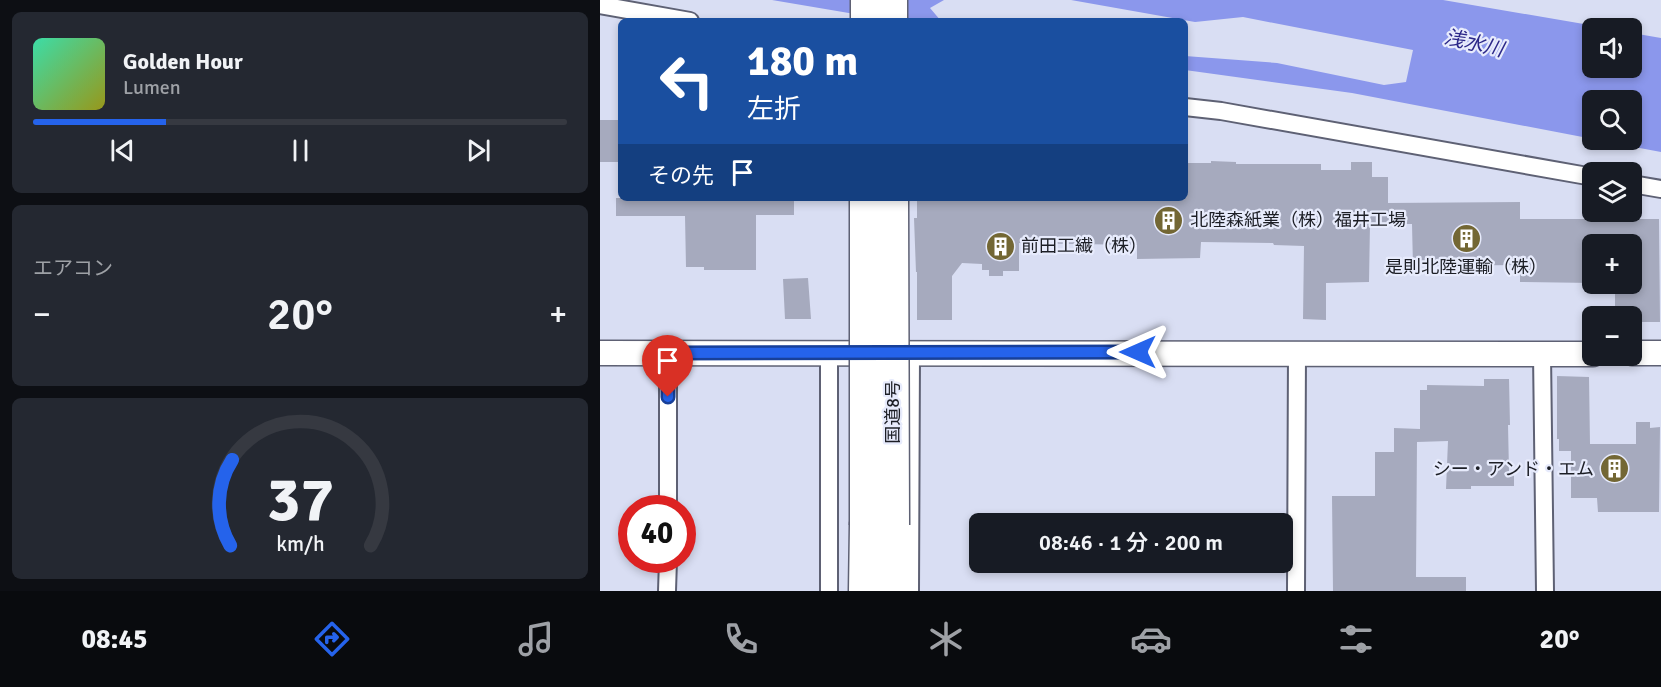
<!DOCTYPE html>
<html lang="ja">
<meta charset="utf-8">
<style>
body{margin:0;font-family:Signika,"Noto Sans JP",sans-serif;background:#242831;color:#f1f3f6;height:100vh;display:flex;flex-direction:column;font-size:22px;white-space:nowrap}
*{box-sizing:border-box;margin:0}
p{font-size:20px;color:#9ea1a6}
.icon{flex:none;width:33px;height:33px;fill:none;stroke:currentColor;stroke-width:2;stroke-linecap:round;stroke-linejoin:round}
.map{position:relative;flex:1;overflow:hidden}
.panel{display:flex;flex-direction:column;gap:12px;padding:12px;background:#0d0f14;width:600px}
.panel>*{flex:none}
.hud{position:absolute;left:18px;top:18px;width:570px;height:183px;border-radius:9px;box-shadow:0 3px 9px #0003;background:#1a4fa0;color:#fff;overflow:hidden}
.controls{position:absolute;left:982px;top:18px;display:grid;gap:12px}
.controls a{display:grid;place-items:center;width:60px;height:60px;border-radius:9px;background:#171b24;box-shadow:0 3px 9px #0003;font-size:30px}
.speed{position:absolute;left:18px;top:495px;display:flex;gap:12px;font-size:30px;font-weight:700;text-align:center}
.speed>*{display:grid;place-content:center;width:78px;height:78px;border-radius:50%;background:#171b24;box-shadow:0 3px 9px #0003;line-height:1}
.speed .limit{border:9px solid #d22;background:#fff;color:#111}
.pin{position:absolute;display:grid;place-items:center;width:51px;height:51px;color:#fff;margin:-62px -26px;border-radius:50% 50% 50% 0;rotate:-45deg;box-shadow:0 0 6px #0007}
.pin .icon{rotate:45deg}
.me{position:absolute;width:66px;margin:-33px;rotate:270deg;stroke-linejoin:round;filter:drop-shadow(0 0 4px #0008)}
.turn{display:flex;align-items:center;gap:21px;height:126px;padding:0 30px;font-size:27px}
.turn .icon{width:78px;height:78px;stroke-width:2.5}
.turn b{display:block;font-size:42px;line-height:51px}
.then{display:flex;align-items:center;height:57px;padding:0 30px;background:#0003;gap:12px;font-size:22px}
.big{font-size:45px;font-weight:600;line-height:1.1}
.panel .card{flex:1;display:flex;flex-direction:column;justify-content:center;gap:9px;min-width:0;padding:0 21px;border-radius:9px;background:#242831}
.panel .dial{align-items:center;gap:0}
.dial svg{height:156px;overflow:visible;fill:none;stroke:#363941;stroke-width:7;stroke-linecap:round;text-anchor:middle}
.dial text{fill:#f1f3f6;stroke:none}
.song{display:flex;align-items:center;gap:18px}
.cover{width:72px;height:72px;border-radius:9px;background:linear-gradient(135deg,hsl(160 70% 55%),hsl(60 70% 35%))}
.played{height:6px;border-radius:3px;background:linear-gradient(90deg,#2563eb 25%,#363941 25%)}
.keys{display:flex;justify-content:space-around;direction:ltr}
.heat{display:flex;justify-content:space-between;align-items:center;font-size:33px;direction:ltr}
.trip{position:absolute;left:369px;top:513px;width:324px;height:60px;border-radius:9px;background:#171b24;box-shadow:0 3px 9px #0003;font-weight:600;line-height:60px;text-align:center}
.menu{display:flex;height:96px;justify-content:space-around;align-items:center;background:#090b0e;color:#9ea1a6}
.menu .icon{width:42px;height:42px}
.menu .on{color:#2563eb}
.menu b{font-size:27px;color:#f1f3f6}
main{display:flex;flex:1;min-height:0}
.map>svg:first-child{display:block}
.water{fill:#8b97ec}
.building{fill:#a6aabe}
.lines{fill:none;stroke-linecap:round;stroke-linejoin:round}
.street-casing{stroke:#5e6174;stroke-width:20}
.secondary-casing{stroke:#5e6174;stroke-width:27}
.highway-casing{stroke:#5e6174;stroke-width:33}
.street{stroke:#fff;stroke-width:16}
.secondary{stroke:#fff;stroke-width:24}
.highway{stroke:#fff;stroke-width:30}
.highway-bridge-casing{stroke:#5e6174;stroke-width:33;stroke-linecap:butt}
.highway-bridge{stroke:#fff;stroke-width:30}
.route-casing{stroke:#184099;stroke-width:15}
.route{stroke:#2563eb;stroke-width:10}
.labels{text-anchor:middle;stroke-width:4.5;stroke-linejoin:round;paint-order:stroke}
.poi-label{font-size:18px;fill:#1c1e25;stroke:#e7ebfc;text-anchor:start}
.street-label{font-size:18px;fill:#1c1e25;stroke:#e7ebfc}
.water-label{font-size:20px;font-style:italic;fill:#2c2889;stroke:#e7ebfc}
</style>
<main>
<section class="panel">
<div class="card">
<div class="song"><i class="cover"></i><div><b>Golden Hour</b><p>Lumen</p></div></div>
<div class="played"></div>
<div class="keys"><svg class="icon" aria-label="previous" viewBox="0 0 24 24"><path d="M18 5L8 12l10 7zM5 5v14"/></svg><svg class="icon" aria-label="pause" viewBox="0 0 24 24"><path d="M8 5v14M16 5v14"/></svg><svg class="icon" aria-label="next" viewBox="0 0 24 24"><path d="M6 5l10 7-10 7zM19 5v14"/></svg></div>
</div>
<div class="card"><p>エアコン</p>
<div class="heat"><a>−</a><b class="big">20°</b><a>+</a></div>
</div>
<div class="card dial"><svg viewBox="0 0 100 80">
<path d="M14 69A42 42 0 1 1 86 69"/>
<path d="M14 69A42 42 0 0 1 15 25" stroke="#2563eb"/>
<text x="50" y="56" font-size="32" font-weight="700">37</text>
<text x="50" y="72" font-size="11">km/h</text>
</svg></div>
</section>
<div class="map">
<svg width="1061" height="591" viewBox="0 0 1061 591">
<rect width="100%" height="100%" fill="#d9def3"/>
<path class="water" d="M 172,0 L 344,0 L 330,8 L 341,21 L 296,21 Z
M 471,0 L 843,0 L 1007,28 L 993,28 L 993,68 L 1032,68 L 1032,33 L 1061,38 L 1061,152 L 997,140 L 1032,140 L 1032,100 L 993,100 L 993,139 L 752,93 L 585,70 L 585,56 L 677,63 L 784,85 L 806,82 L 813,50 L 643,17 L 595,22 Z"/>
<path class="building" d="M 0,120 L 21,120 L 21,162 L 0,162 Z
M 611,161 L 636,162 L 636,164 L 721,164 L 721,170 L 751,170 L 751,162 L 772,162 L 772,177 L 788,177 L 788,203 L 920,202 L 920,219 L 1059,219 L 1060,322 L 1032,322 L 1032,316 L 1015,316 L 1015,284 L 1032,284 L 1032,244 L 993,244 L 993,283 L 920,282 L 920,265 L 813,266 L 812,224 L 770,224 L 769,282 L 726,283 L 726,320 L 703,319 L 704,246 L 674,245 L 673,243 L 601,242 L 600,258 L 537,259 L 537,245 L 419,243 L 419,271 L 403,271 L 403,276 L 389,276 L 389,270 L 382,270 L 382,264 L 362,263 L 352,276 L 352,320 L 317,320 L 317,272 L 316,272 L 314,218 L 317,218 L 317,198 L 585,198 L 585,163 L 611,163 Z
M 16,198 L 194,198 L 194,215 L 156,215 L 156,270 L 104,270 L 104,267 L 86,267 L 85,216 L 16,216 Z
M 208,278 L 211,319 L 185,319 L 183,279 Z
M 957,376 L 989,377 L 990,444 L 1036,444 L 1036,422 L 1050,422 L 1050,428 L 1060,427 L 1059,512 L 998,512 L 997,498 L 971,498 L 971,451 L 959,451 L 959,439 L 957,439 Z
M 884,379 L 909,379 L 910,425 L 908,425 L 909,471 L 914,471 L 914,486 L 871,486 L 871,489 L 846,489 L 848,441 L 817,442 L 816,577 L 866,577 L 866,591 L 733,591 L 732,496 L 775,496 L 775,452 L 794,452 L 794,428 L 820,429 L 820,390 L 827,390 L 827,385 L 884,386 Z"/>
<g class="lines">
<defs>
<path id="street" d="M 0,5 L 90,21
M 585,107 L 621,111 L 993,177
M 1032,184 L 1061,189
M 68,353 L 68,508
M 229,353 L 229,591
M 942,354 L 945,591
M 67,591 L 68,560
M 310,591 L 311,353
M 696,591 L 697,352"/>
<path id="secondary" d="M 0,353 L 993,354
M 1032,353 L 1061,353"/>
<path id="highway" d="M 292,0 L 292,21
M 266,21 L 266,0
M 294,525 L 294,591
M 264,591 L 265,525"/>
</defs>
<use href="#street" class="street-casing"/>
<use href="#secondary" class="secondary-casing"/>
<use href="#highway" class="highway-casing"/>
<use href="#street" class="street"/>
<use href="#secondary" class="secondary"/>
<use href="#highway" class="highway"/>
<defs>
<path id="highway-bridge" d="M 293,198 L 294,525
M 265,525 L 265,198"/>
</defs>
<use href="#highway-bridge" class="highway-bridge-casing"/>
<use href="#highway-bridge" class="highway-bridge"/>
</g>
<g class="lines">
<defs>
<path id="route" d="M 68,397 L 68,353 L 538,352"/>
</defs>
<use href="#route" class="route-casing"/>
<use href="#route" class="route"/>
</g>
<defs>
<symbol id="building-disc" viewBox="-11 -11 22 22"><circle r="9.5" fill="#736734" stroke="#e7ebfc"/><path d="M-4-6H4V6H1V3H-1V6H-4ZM-2.5-4.3h1.7v1.8h-1.7ZM.8-4.3h1.7v1.8H.8ZM-2.5-1h1.7V.8h-1.7ZM.8-1h1.7V.8H.8Z" fill="#fff"/></symbol>
</defs>
<g fill-rule="evenodd">
<use href="#building-disc" x="552" y="204" width="33" height="33"/>
<use href="#building-disc" x="850" y="222" width="33" height="33"/>
<use href="#building-disc" x="384" y="230" width="33" height="33"/>
<use href="#building-disc" x="998" y="452" width="33" height="33"/>
</g>
<g class="labels">
<g class="poi-label">
<text x="590" y="226">北陸森紙業（株）福井工場</text>
<text x="421" y="252">前田工繊（株）</text>
<text x="866" y="273" text-anchor="middle">是則北陸運輸（株）</text>
<text x="994" y="475" text-anchor="end">シー・アンド・エム</text>
</g>
<g class="street-label">
<text transform="translate(293 412) rotate(-90)" y="6">国道8号</text>
</g>
<g class="water-label">
<text transform="translate(874 43) rotate(13)" y="7">浅水川</text>
</g>
</g>
</svg>
<div class="controls">
<a><svg class="icon" aria-label="sound" viewBox="0 0 24 24"><path d="M4 9h4l5-4v14l-5-4H4zM17 9q2 3 0 6"/></svg></a>
<a><svg class="icon" aria-label="search" viewBox="0 0 24 24"><circle cx="10" cy="10" r="6"/><path d="M15 15l6 6"/></svg></a>
<a><svg class="icon" aria-label="layers" viewBox="0 0 24 24"><path d="M12 4l9 5-9 5-9-5zM3 14l9 5 9-5"/></svg></a>
<a>+</a>
<a>−</a>
</div>
<div class="speed"><div class="limit">40</div></div>
<div class="pin" style="left:68px;top:397px;background:#d93025"><svg class="icon" aria-label="arrive" viewBox="0 0 24 24"><path d="M6 21V4h12l-3 4 3 4H6"/></svg></div>
<svg class="me" style="left:538px;top:352px" viewBox="-20 -20 40 40"><path d="M0-17L14 15 0 8-14 15z" fill="#2563eb" stroke="#fff" stroke-width="4"/></svg>
<div class="trip">08:46 · 1 分 · 200 m</div>
<div class="hud">
<div class="turn"><svg class="icon" aria-label="left" viewBox="0 0 24 24"><path d="M17 20v-9H6M10 6l-5 5 5 5"/></svg><div><b>180 m</b>左折</div></div>
<div class="then">その先<svg class="icon" aria-label="arrive" viewBox="0 0 24 24"><path d="M6 21V4h12l-3 4 3 4H6"/></svg></div>
</div>
</div>
</main>
<nav class="menu">
<b>08:45</b>
<svg class="icon on" aria-label="directions" viewBox="0 0 24 24"><path d="M12 3l9 9-9 9-9-9zM9 14v-3h6M13 9l2 2-2 2"/></svg>
<svg class="icon" aria-label="music" viewBox="0 0 24 24"><path d="M9 18V5l10-2v13"/><circle cx="6" cy="18" r="3"/><circle cx="16" cy="16" r="3"/></svg>
<svg class="icon" aria-label="phone" viewBox="0 0 24 24"><path d="M5 4h4l2 5-3 2q2 4 5 5l2-3 5 2v4C11 20 4 13 5 4z"/></svg>
<svg class="icon" aria-label="climate" viewBox="0 0 24 24"><path d="M12 3v18M4 7l16 10M4 17L20 7"/></svg>
<svg class="icon" aria-label="car" viewBox="0 0 24 24"><path d="M5 17H2v-5l4-1 3-4h7l3 4 3 1v5h-3M9 17h6M6 11h13"/><circle cx="7" cy="17" r="2"/><circle cx="17" cy="17" r="2"/></svg>
<svg class="icon" aria-label="filters" viewBox="0 0 24 24"><path d="M4 7h16M4 17h16"/><circle cx="9" cy="7" r="2"/><circle cx="15" cy="17" r="2"/></svg>
<b>20°</b>
</nav>
